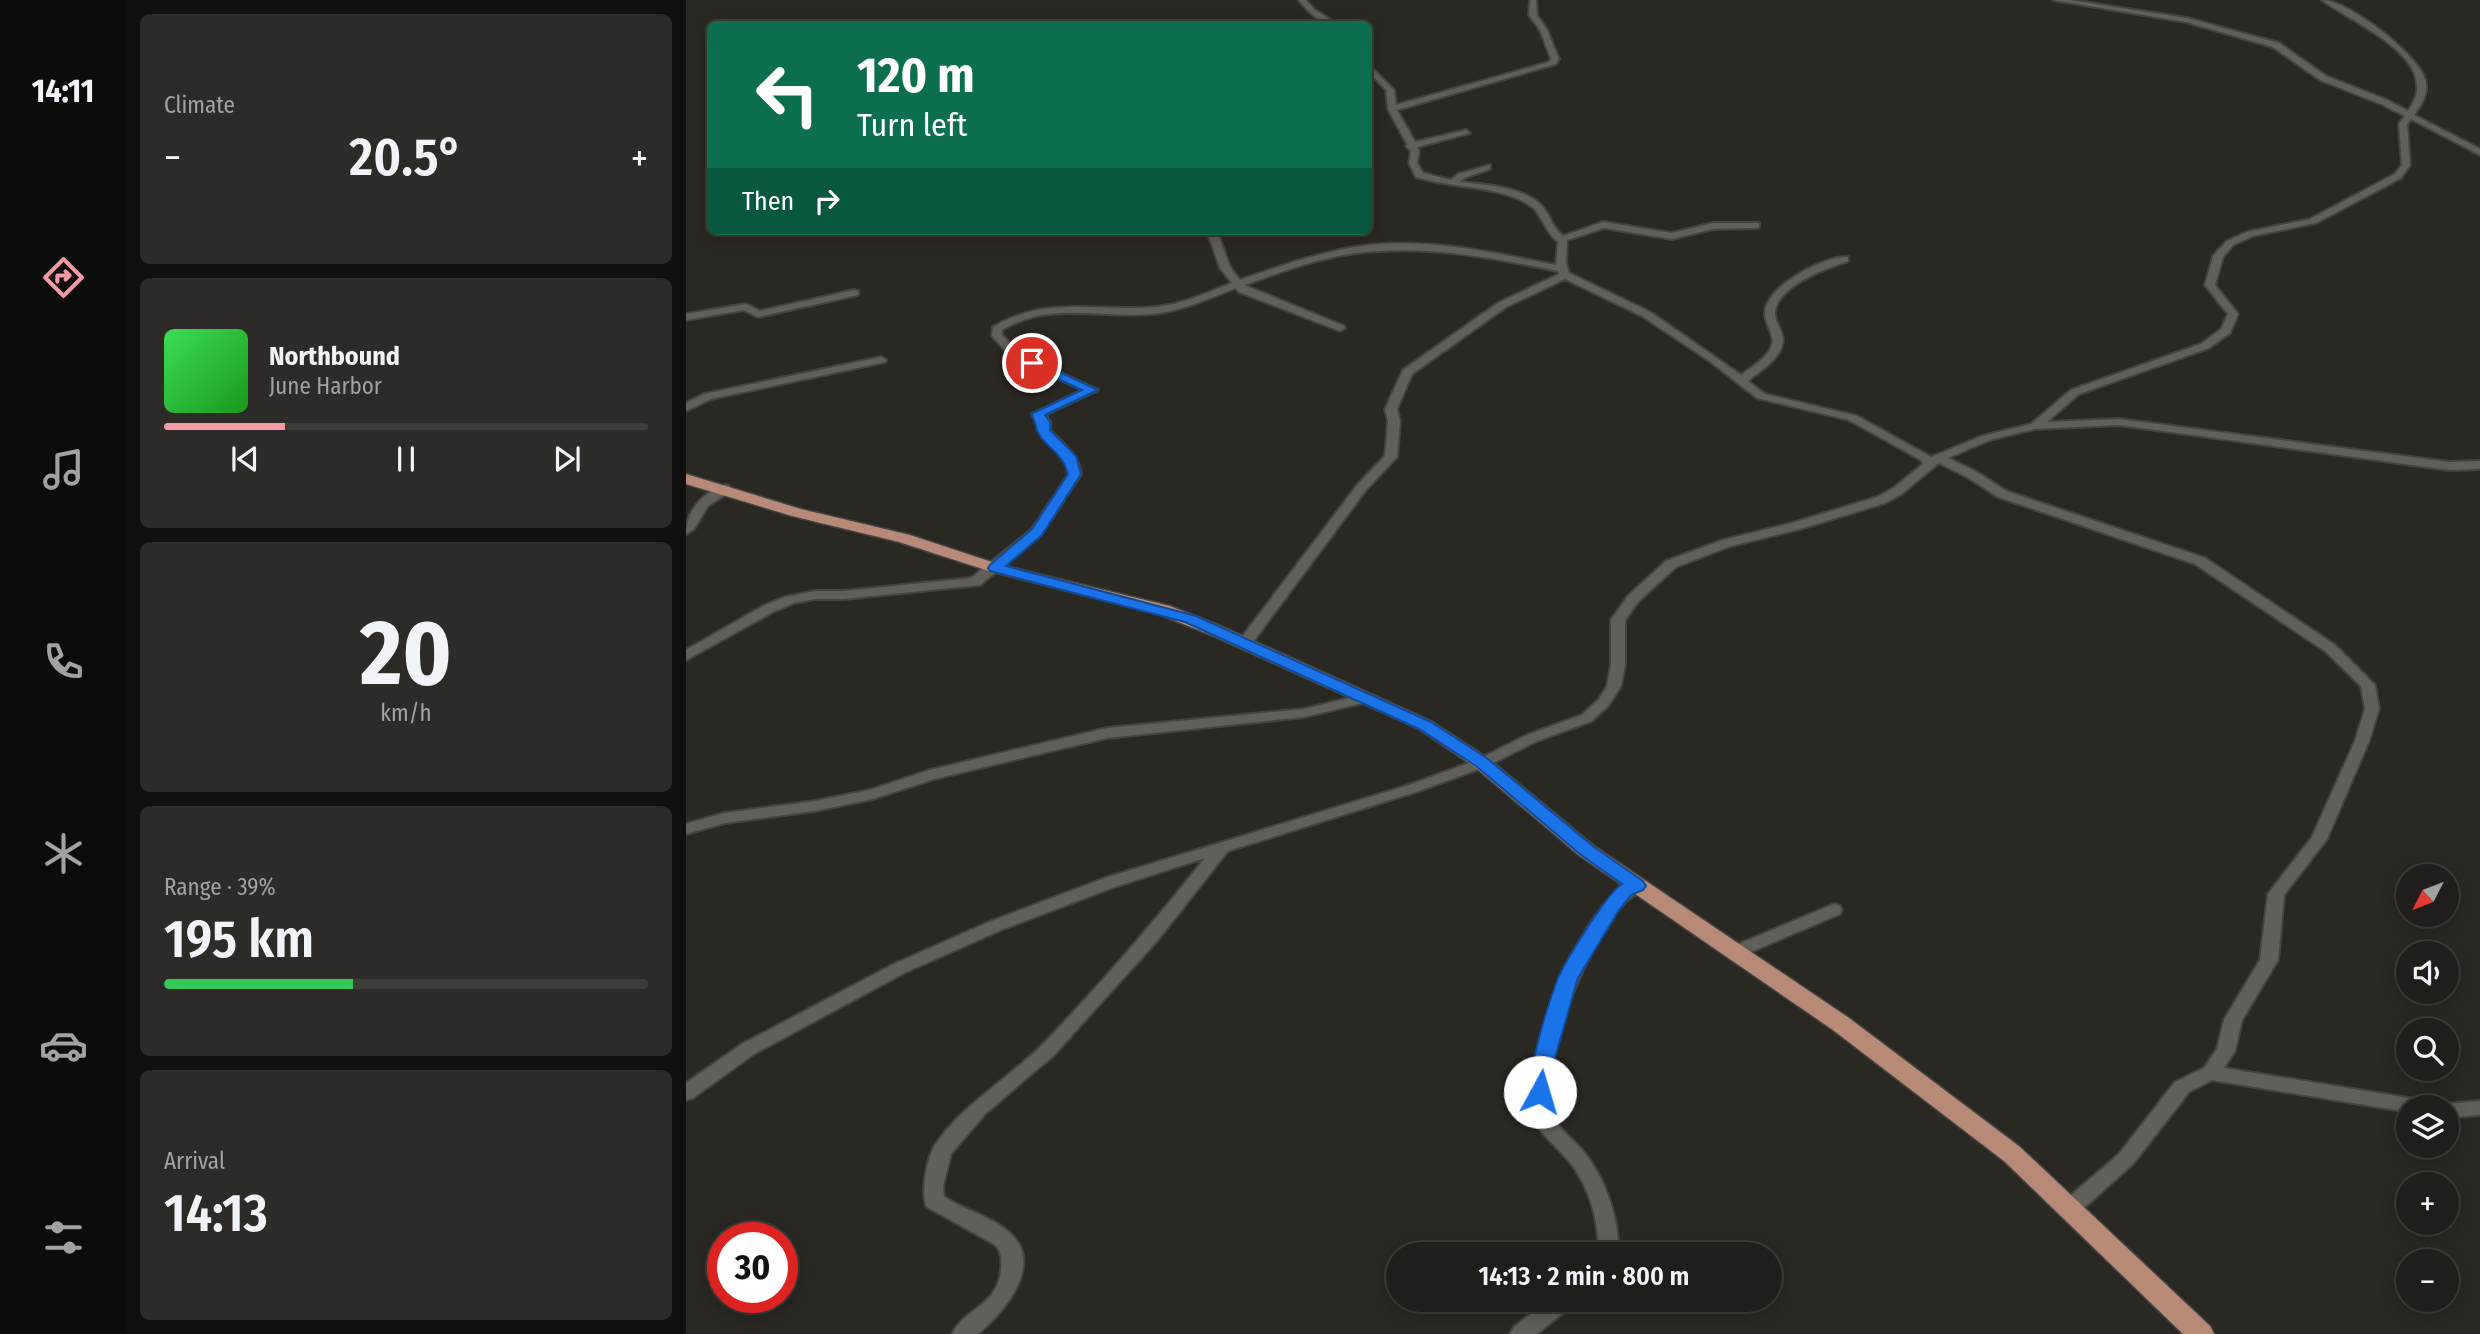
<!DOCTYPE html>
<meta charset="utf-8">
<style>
body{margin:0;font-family:"Fira Sans Condensed",sans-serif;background:#2c2b27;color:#f1f3f6;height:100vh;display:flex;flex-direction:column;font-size:26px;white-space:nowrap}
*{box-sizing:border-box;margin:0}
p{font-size:23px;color:#a1a2a2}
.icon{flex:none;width:38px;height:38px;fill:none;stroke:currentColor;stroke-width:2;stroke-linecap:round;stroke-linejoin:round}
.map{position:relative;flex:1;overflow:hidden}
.details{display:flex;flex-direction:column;gap:14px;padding:14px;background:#11100e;width:560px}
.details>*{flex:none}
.banner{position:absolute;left:21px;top:21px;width:665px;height:214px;border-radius:10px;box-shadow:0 4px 18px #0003,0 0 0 2px #3c3c39;background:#0b6e4f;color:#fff;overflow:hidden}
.needle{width:46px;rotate:228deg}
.buttons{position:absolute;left:1710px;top:864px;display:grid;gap:14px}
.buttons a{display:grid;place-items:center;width:63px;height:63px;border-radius:50%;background:#1f1e1a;box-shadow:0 4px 18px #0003,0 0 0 2px #3c3c39;font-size:35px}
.speed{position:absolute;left:21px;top:1222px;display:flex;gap:14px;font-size:35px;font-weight:700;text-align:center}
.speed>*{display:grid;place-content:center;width:91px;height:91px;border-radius:50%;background:#1f1e1a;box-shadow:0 4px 18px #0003,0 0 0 2px #3c3c39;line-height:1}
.speed .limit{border:10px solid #d22;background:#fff;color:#111}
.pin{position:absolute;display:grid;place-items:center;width:60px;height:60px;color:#fff;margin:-30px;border:4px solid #fff;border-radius:50%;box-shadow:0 2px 7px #0007}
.me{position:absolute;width:77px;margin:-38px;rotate:6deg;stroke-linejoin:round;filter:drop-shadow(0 0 5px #0008)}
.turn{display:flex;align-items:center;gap:24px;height:147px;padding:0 35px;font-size:32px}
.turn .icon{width:91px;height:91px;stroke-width:2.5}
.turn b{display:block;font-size:49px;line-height:60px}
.then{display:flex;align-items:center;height:66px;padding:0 35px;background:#0003;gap:14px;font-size:26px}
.big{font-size:52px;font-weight:600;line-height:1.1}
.details .widget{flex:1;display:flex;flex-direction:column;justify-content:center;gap:10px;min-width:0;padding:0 24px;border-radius:10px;background:#2c2b27}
.details .dial{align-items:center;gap:0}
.dial b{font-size:91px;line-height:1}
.song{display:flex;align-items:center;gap:21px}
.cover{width:84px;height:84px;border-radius:10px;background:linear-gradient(135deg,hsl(130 70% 55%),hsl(120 70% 35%))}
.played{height:7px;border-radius:4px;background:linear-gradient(90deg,#f49aa5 25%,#3c3c39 25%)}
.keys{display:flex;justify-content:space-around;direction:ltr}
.heat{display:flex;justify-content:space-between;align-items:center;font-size:38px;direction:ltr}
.charge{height:10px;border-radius:5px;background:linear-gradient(90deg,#34c759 39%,#3c3c39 0)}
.trip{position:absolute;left:700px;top:1242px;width:396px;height:70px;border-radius:35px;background:#1f1e1a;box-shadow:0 4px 18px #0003,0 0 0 2px #3c3c39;font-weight:600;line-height:70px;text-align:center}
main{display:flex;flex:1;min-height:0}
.dock{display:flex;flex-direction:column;width:126px;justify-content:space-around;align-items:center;background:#0c0c0a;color:#a1a2a2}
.dock .icon{width:49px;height:49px}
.dock .selected{color:#f49aa5}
.dock b{font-size:32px;color:#f1f3f6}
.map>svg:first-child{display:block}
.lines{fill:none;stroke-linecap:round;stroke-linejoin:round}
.minor-casing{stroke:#444340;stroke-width:4}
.major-casing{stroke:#444340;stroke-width:3}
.minor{fill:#605f5a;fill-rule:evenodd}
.major{fill:#b78a78;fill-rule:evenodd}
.route{fill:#1a73e8;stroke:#114b97;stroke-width:2}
</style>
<main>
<nav class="dock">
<b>14:11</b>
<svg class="icon selected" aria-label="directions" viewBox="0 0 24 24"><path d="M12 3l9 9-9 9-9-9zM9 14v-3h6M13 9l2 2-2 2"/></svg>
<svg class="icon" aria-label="music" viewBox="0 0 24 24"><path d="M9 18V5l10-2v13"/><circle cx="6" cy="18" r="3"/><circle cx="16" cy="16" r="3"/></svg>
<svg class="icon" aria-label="phone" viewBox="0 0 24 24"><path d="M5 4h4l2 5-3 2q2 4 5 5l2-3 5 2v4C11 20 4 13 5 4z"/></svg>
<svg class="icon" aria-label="climate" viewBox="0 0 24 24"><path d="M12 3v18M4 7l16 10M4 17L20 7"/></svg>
<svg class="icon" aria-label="car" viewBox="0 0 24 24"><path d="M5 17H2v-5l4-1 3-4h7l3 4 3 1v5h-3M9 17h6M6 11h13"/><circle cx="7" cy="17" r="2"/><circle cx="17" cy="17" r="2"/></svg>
<svg class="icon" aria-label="filters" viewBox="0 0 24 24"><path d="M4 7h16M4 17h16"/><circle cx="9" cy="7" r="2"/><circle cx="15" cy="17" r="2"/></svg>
</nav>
<section class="details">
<div class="widget"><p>Climate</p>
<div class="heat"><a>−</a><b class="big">20.5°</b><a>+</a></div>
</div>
<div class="widget">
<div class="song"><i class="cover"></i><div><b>Northbound</b><p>June Harbor</p></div></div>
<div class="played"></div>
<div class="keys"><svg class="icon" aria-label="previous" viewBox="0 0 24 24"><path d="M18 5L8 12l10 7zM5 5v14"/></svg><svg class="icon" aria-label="pause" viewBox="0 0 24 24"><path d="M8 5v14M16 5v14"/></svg><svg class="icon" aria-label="next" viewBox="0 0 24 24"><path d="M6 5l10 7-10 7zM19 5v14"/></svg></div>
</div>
<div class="widget dial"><b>20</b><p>km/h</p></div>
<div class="widget"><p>Range · 39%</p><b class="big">195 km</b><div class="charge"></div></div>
<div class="widget"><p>Arrival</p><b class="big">14:13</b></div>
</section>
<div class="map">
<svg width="1794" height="1334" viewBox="0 0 1794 1334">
<rect width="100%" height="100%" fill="#292823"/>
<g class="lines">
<defs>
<path id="minor" d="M 613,0 L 620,0 L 629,10 L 651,24 C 635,25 622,12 613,0 Z
M 844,0 L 850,0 L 851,15 L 861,30 L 873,59 L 870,64 L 711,110 L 729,142 L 780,130 L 784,133 L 731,147 L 733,151 L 731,163 L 737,173 L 765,180 L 772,174 L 804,165 L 804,169 L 778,178 L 774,182 C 800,185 833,186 854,204 C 864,213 865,227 877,236 L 917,222 L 986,233 L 1027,223 L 1073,223 L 1073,227 L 1070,228 L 1027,229 L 986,239 L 918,228 L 881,240 L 880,263 L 883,273 L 964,312 L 1055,375 C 1065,367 1081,359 1086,345 C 1089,334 1079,325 1079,314 C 1078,287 1139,255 1162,257 L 1162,261 C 1141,268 1090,286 1089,313 C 1089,325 1100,333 1096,345 C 1092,361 1074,370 1062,381 L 1079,394 L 1171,416 L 1245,457 L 1296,436 L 1345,424 L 1385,390 L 1515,344 L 1535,329 L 1542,314 L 1519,285 L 1527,256 L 1541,241 L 1561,232 L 1624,219 L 1709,174 L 1716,165 L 1713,124 L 1719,116 L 1695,104 L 1634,80 L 1587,47 L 1500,22 L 1367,0 L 1384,0 L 1501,18 L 1593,43 L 1640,76 L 1701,100 L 1722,111 C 1761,60 1666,23 1636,0 C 1661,0 1731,53 1739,79 C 1743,93 1736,104 1728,115 L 1794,149 L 1794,155 L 1725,119 L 1721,124 L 1724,165 L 1715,178 L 1630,223 L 1567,236 L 1547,245 L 1537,257 L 1529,285 L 1552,314 L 1544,333 L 1523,348 L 1393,394 L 1361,422 L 1433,419 L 1763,462 L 1794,461 L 1794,469 L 1763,470 L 1433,425 L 1349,429 L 1304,440 L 1262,458 L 1289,471 L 1320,491 L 1519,558 L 1649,645 L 1689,685 L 1693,709 L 1683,741 L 1641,839 L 1598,895 L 1592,960 L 1556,1020 L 1549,1051 L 1538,1068 L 1741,1101 L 1748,1103 L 1750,1108 L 1722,1108 L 1722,1112 L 1526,1080 L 1503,1092 L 1447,1164 L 1391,1214 L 1384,1216 L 1377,1214 L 1374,1208 L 1377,1202 L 1433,1154 L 1489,1082 L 1518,1068 L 1531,1049 L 1538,1020 L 1574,960 L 1582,894 L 1626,837 L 1669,741 L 1679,709 L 1675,686 L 1639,651 L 1509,564 L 1312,497 L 1281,477 L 1253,463 L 1214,495 L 1199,503 L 1114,529 L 1045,546 L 990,567 L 952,602 L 939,620 L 939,665 L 935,686 L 923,705 L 906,721 L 851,741 L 801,766 L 733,791 L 542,851 L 471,941 L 368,1055 L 299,1114 L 265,1154 L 257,1186 L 258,1197 C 279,1210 306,1217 324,1233 C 359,1265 317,1313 292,1334 L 266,1334 C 279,1308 313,1305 315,1269 C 316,1259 316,1251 308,1244 L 241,1207 C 234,1193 241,1158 249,1145 C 278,1103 323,1079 358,1043 C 415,984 468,922 519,858 L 431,886 L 315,930 L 218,973 L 68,1054 L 7,1098 L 0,1100 L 0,1083 L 56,1044 L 206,965 L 303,922 L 419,878 L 723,785 L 791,760 L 841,735 L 896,715 L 913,699 L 921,686 L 925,665 L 925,620 L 942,596 L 980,561 L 1037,540 L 1106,523 L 1191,497 L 1206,489 L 1237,464 L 1235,460 L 1163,420 L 1071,398 L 1022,360 L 956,316 L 879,279 L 820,307 L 726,374 L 711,409 L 714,421 L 711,457 L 680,490 L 563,647 L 553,647 L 551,644 L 553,641 L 672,484 L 699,456 L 702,421 L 699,409 L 717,370 L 812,303 L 873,274 L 872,271 C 806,258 739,244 671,253 C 632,258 595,272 558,285 L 658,326 L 659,328 L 654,331 L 553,292 L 550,288 C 526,297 500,309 474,313 C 418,321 368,299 316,330 L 316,335 L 334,354 L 412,390 L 359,415 L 364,422 L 364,430 C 377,444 392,454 395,474 L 355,535 L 294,585 L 158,599 L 129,599 L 108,603 L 87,612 L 0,660 L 0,650 L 77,606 L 99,597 L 129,591 L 158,591 L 285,578 L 346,529 L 383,474 C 381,453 365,449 354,434 C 350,428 352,422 346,414 L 397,390 L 326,358 L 306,336 L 307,327 C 361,295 411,312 469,307 C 495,305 522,292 546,283 L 534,268 L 521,231 L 531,231 L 544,267 L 554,280 C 591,267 629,254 668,247 C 735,236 804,252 870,265 L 872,242 C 858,230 856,215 846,207 C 820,186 764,188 730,177 L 723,163 L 725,151 L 720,146 L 721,144 L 702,109 L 700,90 L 682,71 L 682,64 L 708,90 L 710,105 L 863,62 L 865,59 L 854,30 L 843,15 Z
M 168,290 L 172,291 L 172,295 L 72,317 L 58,310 L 0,320 L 0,314 L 60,304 L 74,311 Z
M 195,357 L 200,360 L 199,362 L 25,399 L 0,411 L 0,403 L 18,394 Z
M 39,485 L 43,486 L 45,489 L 43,492 L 22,506 L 8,529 L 0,534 C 0,511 17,492 39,485 Z
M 680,694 L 685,695 L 687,698 L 685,701 L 618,717 L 421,738 L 248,779 L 187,799 L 129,811 L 39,823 L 0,834 L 0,824 L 38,813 L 129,801 L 184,790 L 244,770 L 421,728 L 618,709 Z
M 951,879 L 957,881 L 959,885 C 954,893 946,896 939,902 C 932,909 925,919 919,928 C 897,962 844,1081 868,1119 C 875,1131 888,1140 897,1151 C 919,1178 934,1219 932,1255 L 912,1255 C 914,1222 903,1185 882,1160 C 869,1144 848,1130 845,1109 C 836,1057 898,895 951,879 Z
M 1148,904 L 1154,906 L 1156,910 L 1154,914 L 1055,956 L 1049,958 L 1043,956 L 1040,952 L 1043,948 Z
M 1794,1101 L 1794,1115 L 1760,1118 L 1760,1108 L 1752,1108 L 1760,1104 Z
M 863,1300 L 889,1300 L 886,1306 L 851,1334 L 824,1334 L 828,1327 Z"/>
<path id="major" d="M 0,474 L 115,509 L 224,535 L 315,565 L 484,606 L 537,627 L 745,721 L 803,759 L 908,846 L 1163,1018 L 1334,1147 L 1524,1326 L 1528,1334 L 1497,1334 L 1318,1161 L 1147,1030 L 894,856 L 789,767 L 733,729 L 525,635 L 472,614 L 303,571 L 213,542 L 106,516 L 0,484 Z"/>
</defs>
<use href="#minor" class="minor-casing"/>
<use href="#major" class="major-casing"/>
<use href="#minor" class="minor"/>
<use href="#major" class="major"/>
</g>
<path class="route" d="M 346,359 L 412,390 L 359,415 L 364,422 L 364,430 L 390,456 L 395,474 L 356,535 L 320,566 L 510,616 L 745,722 L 802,759 L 908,847 L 957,881 L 960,886 L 957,890 L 945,895 L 933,910 L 892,978 L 864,1075 L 865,1092 L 861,1098 L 854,1100 L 847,1098 C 837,1080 864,999 872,978 C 880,960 921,893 936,884 L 895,855 L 790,766 L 733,729 L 499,622 L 304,571 L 302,568 L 304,565 L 346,529 L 382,474 C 376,450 356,446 351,430 C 349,423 350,421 345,414 L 396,390 L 342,365 L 342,360 Z"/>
</svg>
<div class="buttons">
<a><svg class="needle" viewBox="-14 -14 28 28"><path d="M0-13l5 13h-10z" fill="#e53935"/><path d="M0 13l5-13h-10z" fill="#a1a2a2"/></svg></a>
<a><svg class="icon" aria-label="sound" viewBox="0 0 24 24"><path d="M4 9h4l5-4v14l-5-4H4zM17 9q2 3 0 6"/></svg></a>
<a><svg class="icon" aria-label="search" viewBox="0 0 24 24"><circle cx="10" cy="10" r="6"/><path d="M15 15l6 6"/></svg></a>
<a><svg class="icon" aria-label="layers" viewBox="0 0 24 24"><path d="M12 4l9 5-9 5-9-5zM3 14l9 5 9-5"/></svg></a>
<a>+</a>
<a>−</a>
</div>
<div class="speed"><div class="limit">30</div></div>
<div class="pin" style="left:346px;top:363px;background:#d93025"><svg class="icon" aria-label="arrive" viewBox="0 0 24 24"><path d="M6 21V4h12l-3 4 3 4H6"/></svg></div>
<svg class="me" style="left:854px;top:1092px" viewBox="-20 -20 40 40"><circle r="19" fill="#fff"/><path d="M0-13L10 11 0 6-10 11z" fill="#1a73e8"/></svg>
<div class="trip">14:13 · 2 min · 800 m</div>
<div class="banner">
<div class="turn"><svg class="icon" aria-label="left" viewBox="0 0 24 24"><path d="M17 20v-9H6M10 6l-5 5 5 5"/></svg><div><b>120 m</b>Turn left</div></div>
<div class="then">Then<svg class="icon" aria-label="right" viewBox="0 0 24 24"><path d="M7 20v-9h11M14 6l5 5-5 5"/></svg></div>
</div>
</div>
</main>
